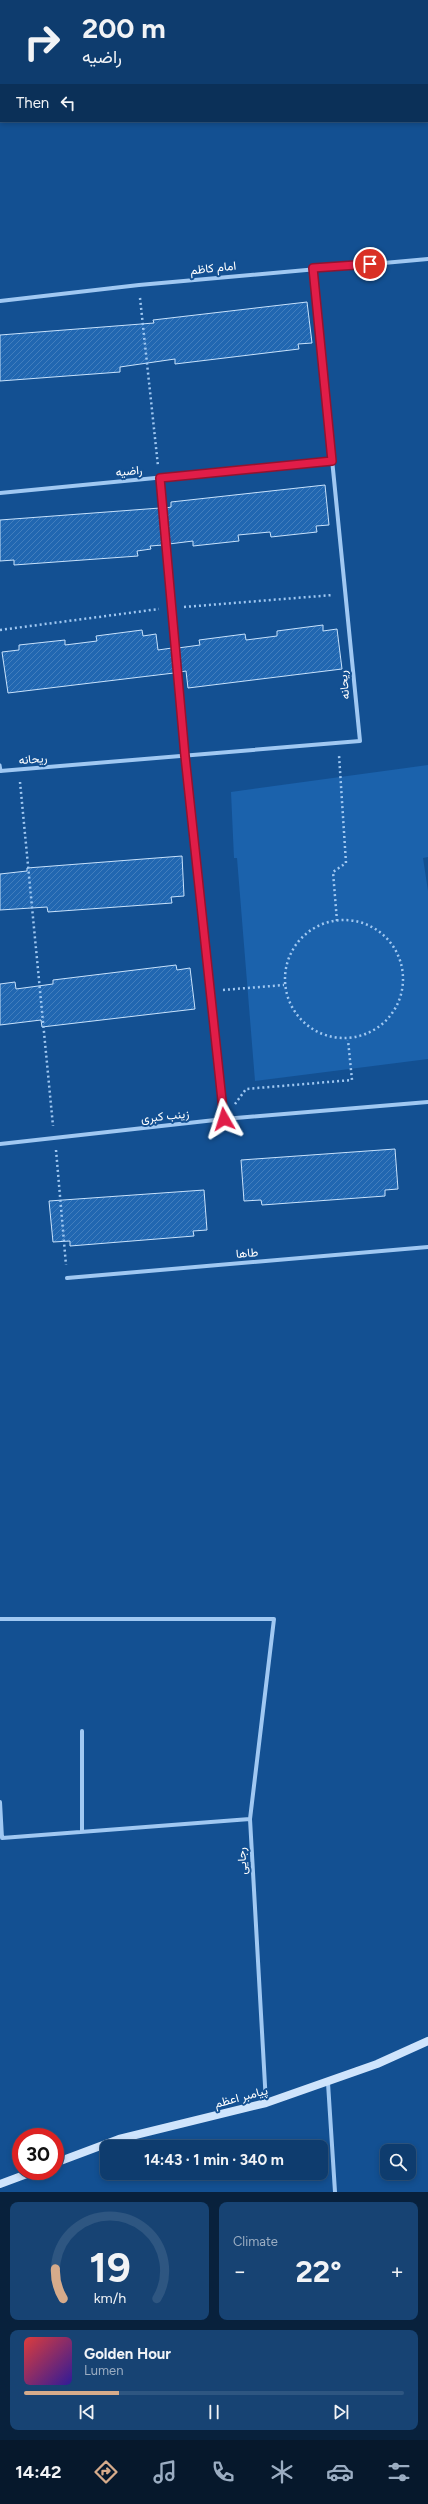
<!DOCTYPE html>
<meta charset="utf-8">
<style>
body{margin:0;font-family:Figtree,Vazirmatn,sans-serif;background:#174373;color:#f1f3f6;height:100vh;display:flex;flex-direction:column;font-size:15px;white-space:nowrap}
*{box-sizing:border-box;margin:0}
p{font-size:13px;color:#9badc2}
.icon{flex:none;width:22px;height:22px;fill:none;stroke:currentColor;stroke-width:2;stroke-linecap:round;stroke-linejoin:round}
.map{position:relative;height:2192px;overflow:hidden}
.drawer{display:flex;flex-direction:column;gap:10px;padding:10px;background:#08213c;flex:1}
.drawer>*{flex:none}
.banner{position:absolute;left:0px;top:0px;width:428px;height:122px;box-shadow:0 2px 6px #0003,0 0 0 1px #2e5681;background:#0e3c6e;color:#f1f3f6;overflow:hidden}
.tools{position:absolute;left:380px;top:2144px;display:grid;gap:8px}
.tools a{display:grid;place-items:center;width:36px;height:36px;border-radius:8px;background:#0e3c6e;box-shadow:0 2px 6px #0003,0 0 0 1px #2e5681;font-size:20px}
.speed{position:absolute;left:12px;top:2128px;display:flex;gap:8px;font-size:20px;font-weight:700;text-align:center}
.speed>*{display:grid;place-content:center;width:52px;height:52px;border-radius:50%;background:#0e3c6e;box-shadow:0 2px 6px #0003,0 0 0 1px #2e5681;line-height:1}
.speed .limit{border:6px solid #d22;background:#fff;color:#111}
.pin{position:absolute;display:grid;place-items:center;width:34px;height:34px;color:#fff;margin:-17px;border:2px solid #fff;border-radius:50%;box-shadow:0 1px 4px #0007}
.me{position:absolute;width:44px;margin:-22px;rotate:354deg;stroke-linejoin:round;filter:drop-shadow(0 0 3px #0008)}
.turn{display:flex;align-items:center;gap:14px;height:84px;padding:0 16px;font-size:18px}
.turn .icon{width:52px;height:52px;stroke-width:2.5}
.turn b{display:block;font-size:28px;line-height:34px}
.then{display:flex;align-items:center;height:38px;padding:0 16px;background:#0003;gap:8px;font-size:15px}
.big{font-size:30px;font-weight:700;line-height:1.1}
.drawer .card{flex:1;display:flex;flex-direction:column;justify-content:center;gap:6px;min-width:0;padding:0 14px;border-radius:8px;background:#174373}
.drawer .dial{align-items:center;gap:0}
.dial svg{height:104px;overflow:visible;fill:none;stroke:#2e5681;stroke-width:7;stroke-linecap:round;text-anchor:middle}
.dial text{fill:#f1f3f6;stroke:none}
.song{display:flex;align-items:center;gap:12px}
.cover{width:48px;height:48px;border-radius:6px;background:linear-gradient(135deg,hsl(0 70% 55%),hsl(250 70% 35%))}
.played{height:4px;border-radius:2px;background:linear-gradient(90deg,#d6ab8b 25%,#2e5681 25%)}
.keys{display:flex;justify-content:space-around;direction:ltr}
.heat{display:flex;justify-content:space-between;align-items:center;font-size:22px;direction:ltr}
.drawer .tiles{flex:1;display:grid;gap:10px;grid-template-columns:1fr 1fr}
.card:last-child{grid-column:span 2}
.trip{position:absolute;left:100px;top:2140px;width:228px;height:40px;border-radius:8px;background:#0e3c6e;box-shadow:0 2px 6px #0003,0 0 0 1px #2e5681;font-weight:700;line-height:40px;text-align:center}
.tab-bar{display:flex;height:64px;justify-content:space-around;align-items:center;background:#06182c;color:#9badc2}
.tab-bar .icon{width:28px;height:28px}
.tab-bar .selected{color:#d6ab8b}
.tab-bar b{font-size:18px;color:#f1f3f6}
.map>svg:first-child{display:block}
.green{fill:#1b62ac}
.building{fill:url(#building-hatch);stroke:#c8e2fc}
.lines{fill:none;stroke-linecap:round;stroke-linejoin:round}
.path{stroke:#a0c8f2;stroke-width:2.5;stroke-dasharray:2 3;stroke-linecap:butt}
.service{stroke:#a0c8f2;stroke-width:3}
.minor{stroke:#a0c8f2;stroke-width:4}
.secondary{stroke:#cfe4fc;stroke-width:8}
.route-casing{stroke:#92132f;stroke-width:10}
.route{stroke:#e11d48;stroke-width:7}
.labels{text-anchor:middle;stroke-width:4;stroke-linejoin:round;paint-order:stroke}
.street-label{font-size:12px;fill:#fff;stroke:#135092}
</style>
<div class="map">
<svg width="428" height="2192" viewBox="0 0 428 2192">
<defs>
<pattern id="building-hatch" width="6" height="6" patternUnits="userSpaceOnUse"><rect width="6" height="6" fill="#2167b1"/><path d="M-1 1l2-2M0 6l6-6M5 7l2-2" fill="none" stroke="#427ebd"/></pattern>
</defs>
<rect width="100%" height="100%" fill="#135092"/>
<path class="green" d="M 428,765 L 428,857 L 423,858 L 428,891 L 428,1059 L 255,1081 L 237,858 L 234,858 L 231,792 Z"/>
<path class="building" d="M 307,302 L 312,343 L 298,344 L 299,349 L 175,364 L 175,359 L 120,367 L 120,372 L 0,381 L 0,335 L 154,323 L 153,320 Z
M 325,485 L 329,525 L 316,526 L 317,532 L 271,537 L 270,532 L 238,535 L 239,541 L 193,546 L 193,541 L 169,544 L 166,508 L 171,507 L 171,502 Z
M 160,508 L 163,545 L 150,546 L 151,549 L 137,551 L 138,556 L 14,565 L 14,560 L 0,561 L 0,520 Z
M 323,625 L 323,631 L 337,629 L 342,669 L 188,688 L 186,671 L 180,672 L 178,648 L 200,645 L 199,640 L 245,634 L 246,640 L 277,636 L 277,631 Z
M 142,630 L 143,636 L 156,634 L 158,650 L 172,648 L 174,673 L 8,693 L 2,652 L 19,650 L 19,645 L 65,640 L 65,645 L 97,641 L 96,636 Z
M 182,856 L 184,896 L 171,897 L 172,903 L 48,912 L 47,907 L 0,910 L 0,874 L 27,871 L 27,868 Z
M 176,965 L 177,970 L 190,968 L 195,1009 L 42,1027 L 41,1020 L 0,1025 L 0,984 L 15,982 L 16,989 L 53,984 L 53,980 Z
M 395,1149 L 398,1189 L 385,1190 L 385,1196 L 262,1205 L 261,1200 L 244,1201 L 241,1160 Z
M 204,1190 L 207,1230 L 193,1231 L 194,1236 L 70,1246 L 70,1241 L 53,1242 L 49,1201 Z"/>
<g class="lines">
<path class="path" d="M 140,298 L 158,466
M 184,607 L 333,595
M 0,630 L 159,609
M 20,782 L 53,1126
M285 979a59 59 0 1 1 118 0a59 59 0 1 1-118 0Z
M 337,921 L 333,872 L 346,863 L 339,755
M 223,990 L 284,985
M 235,1104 L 246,1089 L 352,1080 L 348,1040
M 56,1150 L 66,1265"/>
<path class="service" d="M 160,478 L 185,756
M 0,765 L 1,771"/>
<path class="minor" d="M 0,301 L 139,285 L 428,259
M 0,493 L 332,461
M 185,756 L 224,1119
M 0,771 L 360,741 L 313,268
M 0,1144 L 224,1119 L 428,1102
M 67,1278 L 428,1247
M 0,1619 L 274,1619 L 250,1819 L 266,2103
M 0,1802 L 2,1838 L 250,1819
M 82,1832 L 82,1731
M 328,2083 L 335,2192"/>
<path class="secondary" d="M 55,2163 L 119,2139 L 266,2103 L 377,2064 L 428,2041
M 0,2184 L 35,2171"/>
</g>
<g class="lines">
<defs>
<path id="route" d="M 224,1119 L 185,756 L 160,478 L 332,461 L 313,268 L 370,264"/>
</defs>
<use href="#route" class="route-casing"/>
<use href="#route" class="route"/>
</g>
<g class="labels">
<g class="street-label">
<text transform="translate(213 268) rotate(-6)" y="4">امام کاظم</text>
<text transform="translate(129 471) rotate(-5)" y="4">راضیه</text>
<text transform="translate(344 685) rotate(-96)" y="4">ریحانه</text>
<text transform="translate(33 759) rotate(-5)" y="4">ریحانه</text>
<text transform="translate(165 1116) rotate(-6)" y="4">زینب کبری</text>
<text transform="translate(247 1253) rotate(-5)" y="4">طاها</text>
<text transform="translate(242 1861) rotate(-93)" y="4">رجایی</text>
<text transform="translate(241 2097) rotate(-15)" y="4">پیامبر اعظم</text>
</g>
</g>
</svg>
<div class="tools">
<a><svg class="icon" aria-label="search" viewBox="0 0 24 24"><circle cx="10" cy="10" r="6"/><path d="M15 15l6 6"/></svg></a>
</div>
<div class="speed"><div class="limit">30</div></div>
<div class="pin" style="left:370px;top:264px;background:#d93025"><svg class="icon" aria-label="arrive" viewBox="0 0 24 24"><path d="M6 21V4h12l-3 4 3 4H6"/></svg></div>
<svg class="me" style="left:224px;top:1119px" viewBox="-20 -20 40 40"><path d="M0-17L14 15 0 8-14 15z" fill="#e11d48" stroke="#fff" stroke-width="4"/></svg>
<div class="trip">14:43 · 1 min · 340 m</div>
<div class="banner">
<div class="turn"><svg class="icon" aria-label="right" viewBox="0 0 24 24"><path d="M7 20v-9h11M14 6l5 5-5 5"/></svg><div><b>200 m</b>راضیه</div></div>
<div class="then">Then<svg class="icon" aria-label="left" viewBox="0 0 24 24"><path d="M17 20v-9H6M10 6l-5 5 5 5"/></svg></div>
</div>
</div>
<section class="drawer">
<div class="tiles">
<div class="card dial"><svg viewBox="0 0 100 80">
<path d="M14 69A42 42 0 1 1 86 69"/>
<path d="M14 69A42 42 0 0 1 8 46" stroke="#d6ab8b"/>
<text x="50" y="56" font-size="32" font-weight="700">19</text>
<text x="50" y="72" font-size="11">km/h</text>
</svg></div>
<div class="card"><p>Climate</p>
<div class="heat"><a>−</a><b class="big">22°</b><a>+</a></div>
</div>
<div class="card">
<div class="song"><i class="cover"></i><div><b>Golden Hour</b><p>Lumen</p></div></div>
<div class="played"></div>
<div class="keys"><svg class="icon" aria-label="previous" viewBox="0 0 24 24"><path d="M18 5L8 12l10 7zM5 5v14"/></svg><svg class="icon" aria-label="pause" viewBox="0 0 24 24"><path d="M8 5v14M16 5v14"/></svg><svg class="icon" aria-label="next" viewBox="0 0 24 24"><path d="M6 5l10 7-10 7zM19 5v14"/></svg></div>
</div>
</div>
</section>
<nav class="tab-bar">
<b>14:42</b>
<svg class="icon selected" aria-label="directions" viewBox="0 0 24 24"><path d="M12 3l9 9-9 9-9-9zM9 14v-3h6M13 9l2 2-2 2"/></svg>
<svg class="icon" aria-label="music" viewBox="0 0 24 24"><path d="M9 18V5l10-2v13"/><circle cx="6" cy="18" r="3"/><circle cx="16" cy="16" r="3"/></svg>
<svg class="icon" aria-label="phone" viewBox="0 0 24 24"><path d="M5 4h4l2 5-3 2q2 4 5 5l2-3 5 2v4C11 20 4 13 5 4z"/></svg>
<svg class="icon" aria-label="climate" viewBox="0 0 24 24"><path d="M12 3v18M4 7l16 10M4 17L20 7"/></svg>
<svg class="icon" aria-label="car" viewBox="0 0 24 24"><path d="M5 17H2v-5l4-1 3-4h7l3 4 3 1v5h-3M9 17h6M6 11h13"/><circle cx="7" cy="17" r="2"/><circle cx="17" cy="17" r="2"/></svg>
<svg class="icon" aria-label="filters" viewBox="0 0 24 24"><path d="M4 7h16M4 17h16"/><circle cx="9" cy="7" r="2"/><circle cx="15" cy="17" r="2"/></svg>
</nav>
